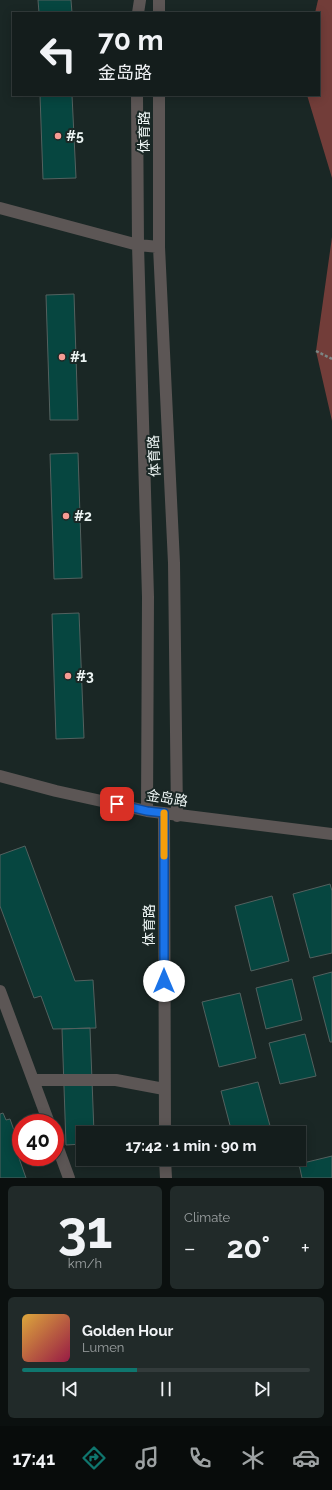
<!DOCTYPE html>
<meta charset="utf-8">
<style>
body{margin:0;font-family:Raleway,"Noto Sans SC",sans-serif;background:#212a29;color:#f1f3f6;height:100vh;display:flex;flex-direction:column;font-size:15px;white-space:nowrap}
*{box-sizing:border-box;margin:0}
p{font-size:13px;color:#9da2a3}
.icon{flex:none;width:22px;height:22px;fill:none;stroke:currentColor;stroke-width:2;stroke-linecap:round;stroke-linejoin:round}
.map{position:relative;height:1178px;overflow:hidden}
.panel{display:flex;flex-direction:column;gap:8px;padding:8px;background:#0b100f;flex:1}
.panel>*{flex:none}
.guide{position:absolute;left:12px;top:12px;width:308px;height:84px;border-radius:0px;box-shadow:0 2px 10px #0003,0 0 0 1px #333b3b;background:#141d1c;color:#f1f3f6;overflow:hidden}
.speed{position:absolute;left:12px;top:1114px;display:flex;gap:8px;font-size:20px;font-weight:700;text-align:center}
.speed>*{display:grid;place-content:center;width:52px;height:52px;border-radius:50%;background:#141d1c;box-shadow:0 2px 10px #0003,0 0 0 1px #333b3b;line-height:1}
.speed .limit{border:6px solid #d22;background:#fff;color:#111}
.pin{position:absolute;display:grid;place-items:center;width:34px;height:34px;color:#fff;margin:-17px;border-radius:8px;box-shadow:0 2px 6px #0006}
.me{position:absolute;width:44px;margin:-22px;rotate:0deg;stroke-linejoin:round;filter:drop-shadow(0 0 3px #0008)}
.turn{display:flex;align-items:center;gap:14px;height:84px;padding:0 20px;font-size:18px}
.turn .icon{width:52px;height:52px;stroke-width:2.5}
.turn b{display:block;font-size:28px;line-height:34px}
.big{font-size:30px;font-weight:700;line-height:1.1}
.panel .card{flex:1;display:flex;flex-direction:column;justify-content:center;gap:6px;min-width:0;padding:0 14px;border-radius:6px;background:#212a29}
.panel .dial{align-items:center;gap:0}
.dial b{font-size:52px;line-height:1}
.song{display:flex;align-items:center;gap:12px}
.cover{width:48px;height:48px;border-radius:6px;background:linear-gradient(135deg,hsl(40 70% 55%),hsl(340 70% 35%))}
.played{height:4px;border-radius:2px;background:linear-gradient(90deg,#0f766e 40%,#333b3b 40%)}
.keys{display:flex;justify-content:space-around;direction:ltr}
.heat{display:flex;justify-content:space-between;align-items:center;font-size:22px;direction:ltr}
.panel .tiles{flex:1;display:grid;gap:8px;grid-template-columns:1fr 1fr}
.card:last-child{grid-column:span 2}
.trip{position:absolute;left:76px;top:1126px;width:230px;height:40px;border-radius:0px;background:#141d1c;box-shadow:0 2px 10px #0003,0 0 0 1px #333b3b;font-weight:700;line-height:40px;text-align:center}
.tab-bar{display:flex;height:64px;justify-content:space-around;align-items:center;background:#080c0b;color:#9da2a3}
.tab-bar .icon{width:28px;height:28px}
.tab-bar .active{color:#0f766e}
.tab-bar b{font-size:18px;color:#f1f3f6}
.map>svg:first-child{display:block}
.forest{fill:#723d39}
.building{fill:#064640;stroke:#53615f}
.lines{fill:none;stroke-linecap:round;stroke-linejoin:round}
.path{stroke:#7b8684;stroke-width:2.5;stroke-dasharray:3 2;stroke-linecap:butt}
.minor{stroke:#5c5655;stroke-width:12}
.route-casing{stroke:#114b97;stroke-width:10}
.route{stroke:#1a73e8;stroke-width:7}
.slow{stroke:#f59e0b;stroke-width:7}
.poi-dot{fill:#f59c94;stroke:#1a2725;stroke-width:1.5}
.labels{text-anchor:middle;stroke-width:4;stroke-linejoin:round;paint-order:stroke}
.street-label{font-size:14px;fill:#ecf4f3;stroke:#1a2725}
.poi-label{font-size:14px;font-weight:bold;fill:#ecf4f3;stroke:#1a2725;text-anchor:start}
</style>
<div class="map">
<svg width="332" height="1178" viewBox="0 0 332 1178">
<rect width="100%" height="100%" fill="#1a2725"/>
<path class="forest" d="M 318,0 L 332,0 L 332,178 L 307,95 L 319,95 L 319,13 L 315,13 Z
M 332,237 L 332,421 L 316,351 Z"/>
<path class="building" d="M 38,0 L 71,0 L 72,13 L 39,13 Z
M 40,95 L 72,95 L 76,178 L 43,179 Z
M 74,294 L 78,420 L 50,420 L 46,295 Z
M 78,453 L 82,578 L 54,579 L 50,454 Z
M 79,613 L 84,738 L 56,739 L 52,614 Z
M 25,846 L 75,981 L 93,980 L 96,1028 L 53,1029 L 41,996 L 34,998 L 0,906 L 0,855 Z
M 330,884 L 332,891 L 332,953 L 310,958 L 293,894 Z
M 272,896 L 289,961 L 251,971 L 235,906 Z
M 332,972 L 332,1042 L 330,1042 L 313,977 Z
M 292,979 L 302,1020 L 266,1029 L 256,988 Z
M 240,993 L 256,1058 L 219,1067 L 202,1002 Z
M 90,1028 L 94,1133 L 83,1133 L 83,1144 L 66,1145 L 62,1029 Z
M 305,1034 L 316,1076 L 280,1084 L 269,1043 Z
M 258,1082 L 272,1133 L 232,1133 L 221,1091 Z
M 3,1113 L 6,1120 L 10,1119 L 17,1139 L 13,1141 L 26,1178 L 0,1178 L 0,1114 Z
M 332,1156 L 332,1178 L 302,1178 L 299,1164 Z"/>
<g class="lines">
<path class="path" d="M 316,351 L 332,359"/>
<path class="minor" d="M 138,13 L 140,0
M 159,13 L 159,0
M 137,95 L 138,245 L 148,597 L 147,811
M 159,95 L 159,247 L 174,563 L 177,816
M 0,208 L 138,245 L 159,247
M 0,776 L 56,791 L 147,811 L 332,834
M 164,813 L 165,1133
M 0,991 L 49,1123
M 34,1080 L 116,1080 L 164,1089
M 55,1140 L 69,1178
M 165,1159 L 166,1178"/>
</g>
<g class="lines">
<defs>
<path id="route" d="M 117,804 L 147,811 L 164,813 L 164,981"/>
</defs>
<use href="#route" class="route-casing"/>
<use href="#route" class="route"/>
<path class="slow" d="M 164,813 L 164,856"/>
</g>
<g class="poi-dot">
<circle cx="58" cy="136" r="4"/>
<circle cx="62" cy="357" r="4"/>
<circle cx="66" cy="516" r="4"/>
<circle cx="68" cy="676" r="4"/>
</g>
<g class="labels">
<g class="street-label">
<text transform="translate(144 132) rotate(-90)" y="5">体育路</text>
<text transform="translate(154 456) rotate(-93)" y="5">体育路</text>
<text transform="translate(167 798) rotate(9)" y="5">金岛路</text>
<text transform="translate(149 925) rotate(-90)" y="5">体育路</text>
</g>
<g class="poi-label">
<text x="66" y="141">#5</text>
<text x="70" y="362">#1</text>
<text x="74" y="521">#2</text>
<text x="76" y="681">#3</text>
</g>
</g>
</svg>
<div class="speed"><div class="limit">40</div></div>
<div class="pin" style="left:117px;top:804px;background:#d93025"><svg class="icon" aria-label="arrive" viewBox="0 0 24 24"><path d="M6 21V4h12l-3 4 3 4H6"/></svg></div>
<svg class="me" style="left:164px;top:981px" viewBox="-20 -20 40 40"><circle r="19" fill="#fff"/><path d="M0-13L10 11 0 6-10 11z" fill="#1a73e8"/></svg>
<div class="trip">17:42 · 1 min · 90 m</div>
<div class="guide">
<div class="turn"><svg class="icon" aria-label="left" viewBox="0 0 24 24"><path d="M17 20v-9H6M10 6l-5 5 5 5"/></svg><div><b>70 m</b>金岛路</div></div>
</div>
</div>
<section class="panel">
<div class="tiles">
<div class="card dial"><b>31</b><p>km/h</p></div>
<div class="card"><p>Climate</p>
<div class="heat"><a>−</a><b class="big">20°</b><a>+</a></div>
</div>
<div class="card">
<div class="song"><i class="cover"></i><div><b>Golden Hour</b><p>Lumen</p></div></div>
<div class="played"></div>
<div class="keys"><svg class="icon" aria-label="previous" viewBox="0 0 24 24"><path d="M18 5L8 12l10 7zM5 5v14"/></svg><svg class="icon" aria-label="pause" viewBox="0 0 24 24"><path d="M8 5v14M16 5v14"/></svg><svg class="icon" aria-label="next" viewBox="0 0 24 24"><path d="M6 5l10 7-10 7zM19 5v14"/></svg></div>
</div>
</div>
</section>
<nav class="tab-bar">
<b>17:41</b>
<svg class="icon active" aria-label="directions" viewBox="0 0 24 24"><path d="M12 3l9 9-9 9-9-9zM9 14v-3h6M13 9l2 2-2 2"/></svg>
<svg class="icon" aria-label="music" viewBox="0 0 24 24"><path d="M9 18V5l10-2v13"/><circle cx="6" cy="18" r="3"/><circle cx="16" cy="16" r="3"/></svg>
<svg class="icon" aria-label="phone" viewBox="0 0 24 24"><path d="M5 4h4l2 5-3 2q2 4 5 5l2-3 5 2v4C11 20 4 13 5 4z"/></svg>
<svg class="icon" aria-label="climate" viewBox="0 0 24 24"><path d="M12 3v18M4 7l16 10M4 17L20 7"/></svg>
<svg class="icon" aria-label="car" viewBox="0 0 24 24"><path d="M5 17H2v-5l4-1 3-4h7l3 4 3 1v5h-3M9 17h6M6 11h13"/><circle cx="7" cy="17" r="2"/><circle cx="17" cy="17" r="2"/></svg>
</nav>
